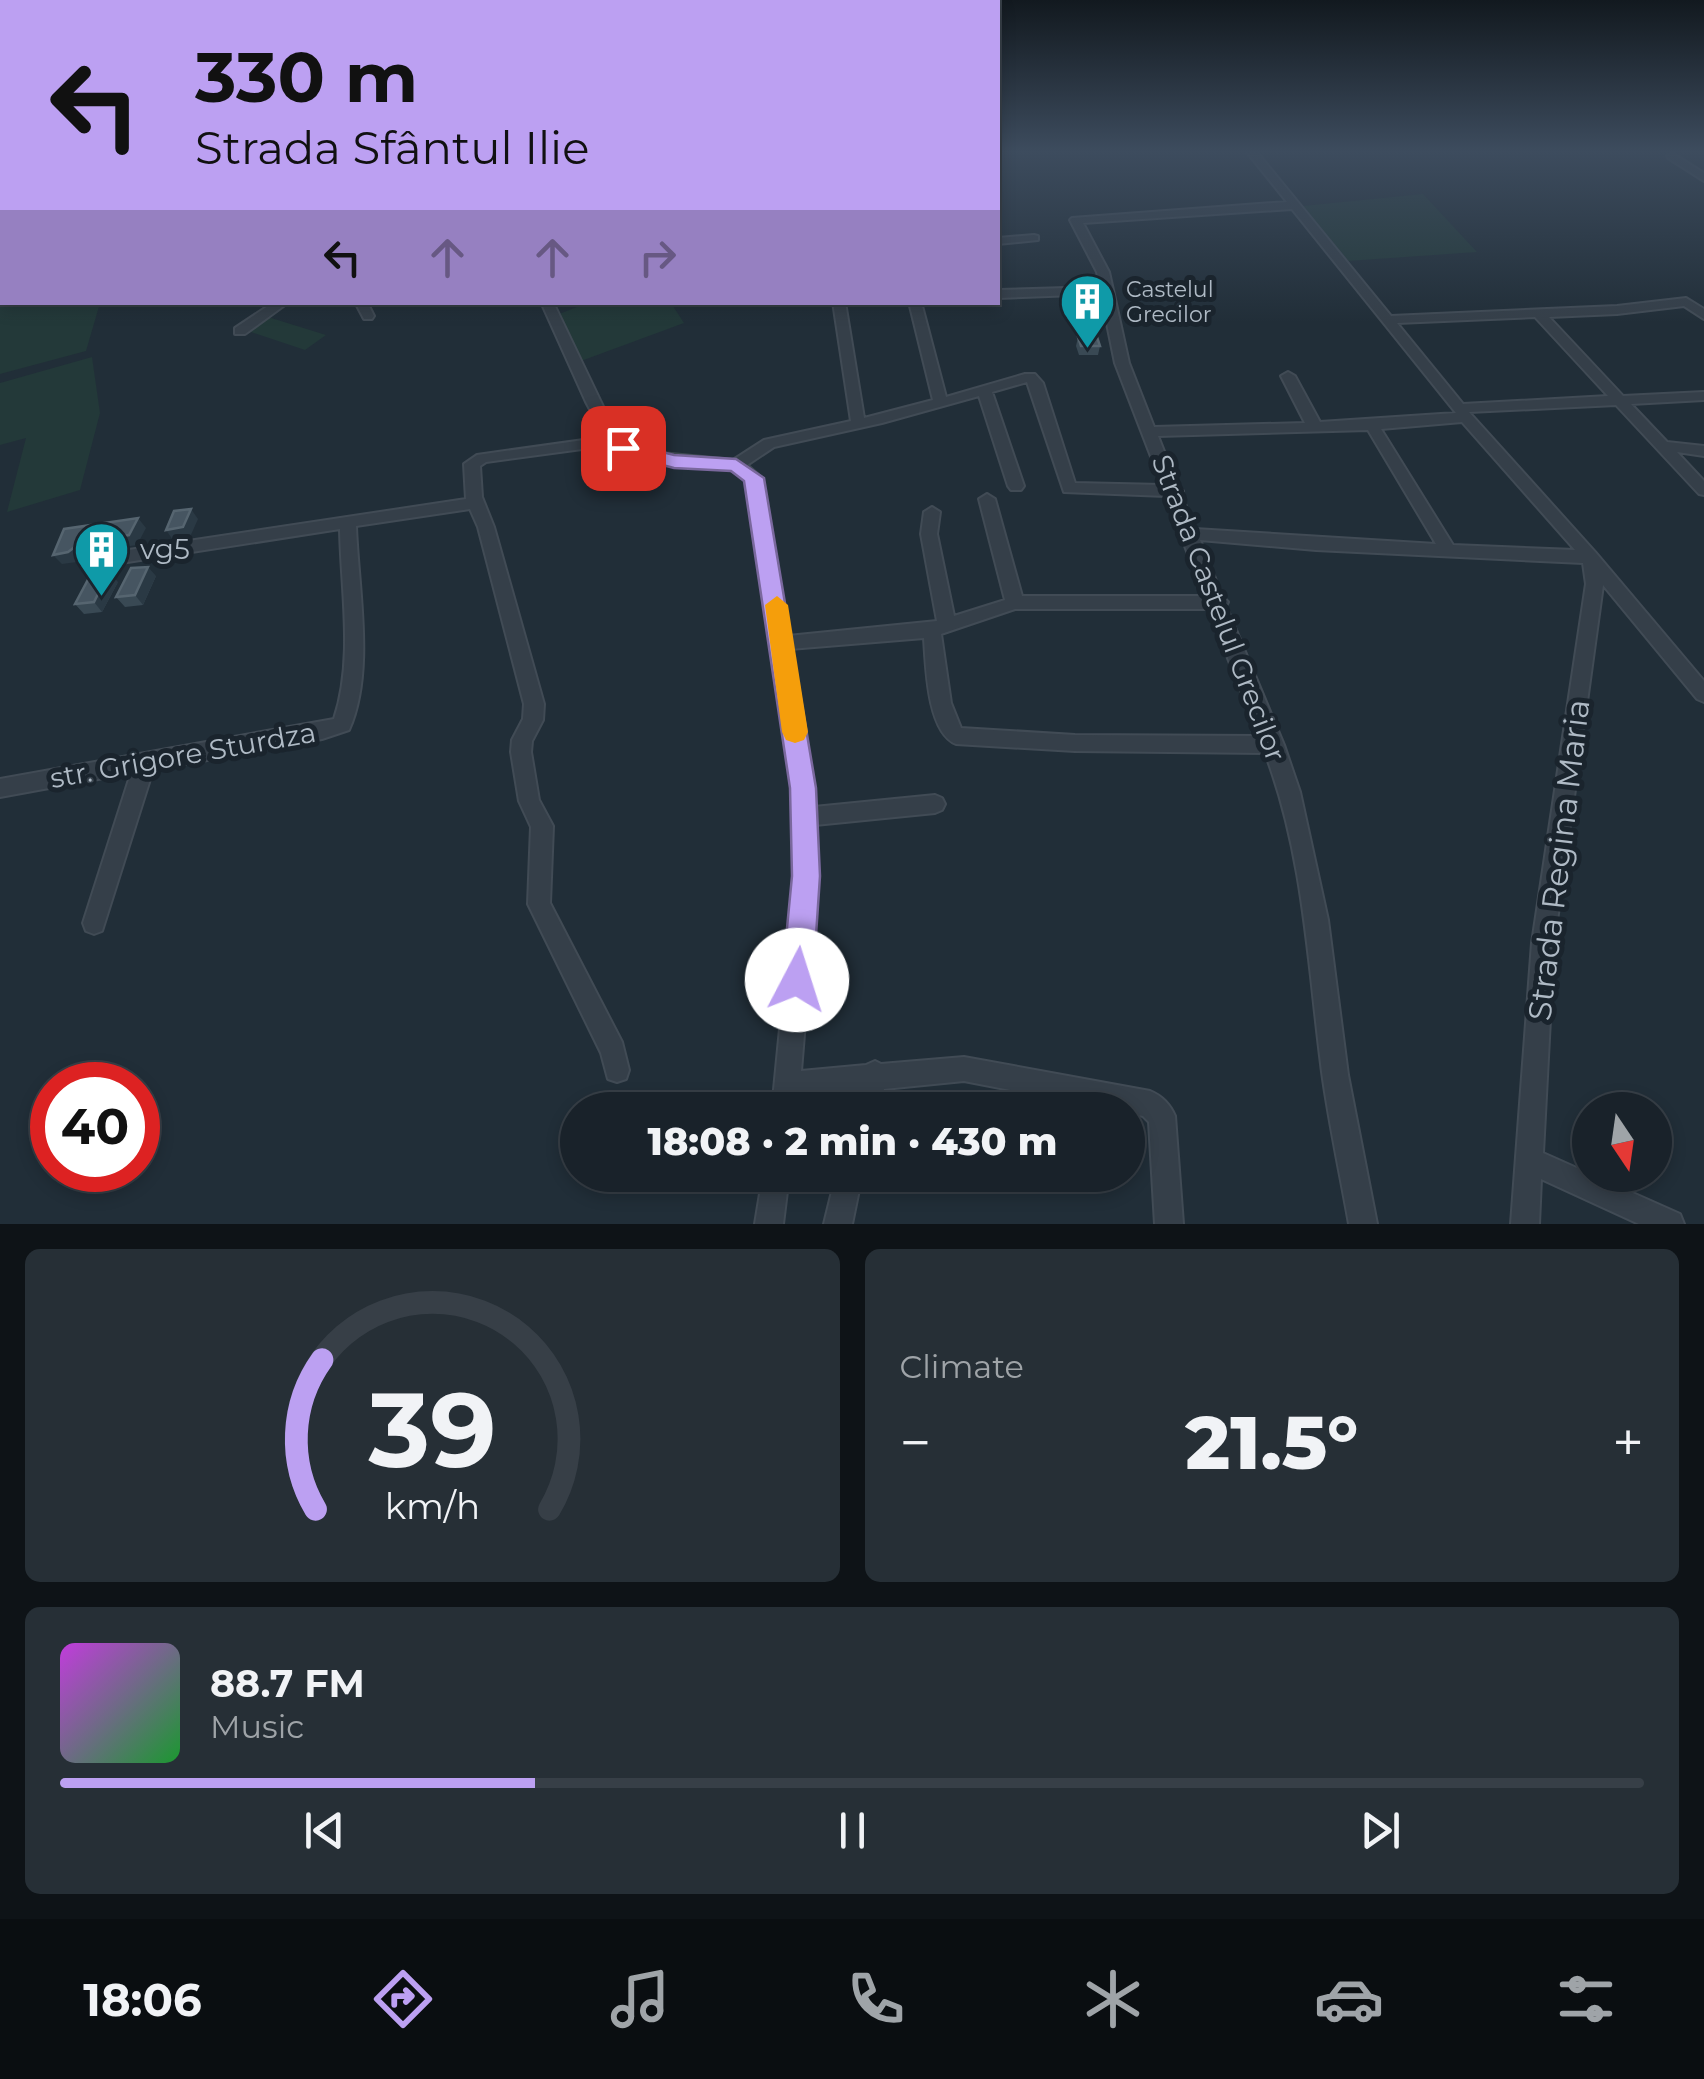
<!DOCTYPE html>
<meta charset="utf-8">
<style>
body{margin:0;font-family:Montserrat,sans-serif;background:#262f36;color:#f1f3f6;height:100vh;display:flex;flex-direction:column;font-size:38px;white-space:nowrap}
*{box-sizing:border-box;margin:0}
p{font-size:32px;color:#9fa4a8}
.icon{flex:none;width:55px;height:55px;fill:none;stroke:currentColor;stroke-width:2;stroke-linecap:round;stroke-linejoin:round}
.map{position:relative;height:1224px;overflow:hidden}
.details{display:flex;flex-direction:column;gap:25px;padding:25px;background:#0e1317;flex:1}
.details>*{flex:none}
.top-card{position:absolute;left:0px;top:0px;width:1000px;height:305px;box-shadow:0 5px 15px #0003,0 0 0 2px #373f47;background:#bca0f2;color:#111;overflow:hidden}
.needle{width:65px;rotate:167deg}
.tools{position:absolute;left:1572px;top:1092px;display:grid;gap:20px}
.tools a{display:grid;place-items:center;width:100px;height:100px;border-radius:50%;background:#19222a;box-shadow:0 5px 15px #0003,0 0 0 2px #373f47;font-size:50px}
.speed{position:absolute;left:30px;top:1062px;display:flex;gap:20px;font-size:50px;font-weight:700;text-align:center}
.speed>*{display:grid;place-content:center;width:130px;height:130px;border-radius:50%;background:#19222a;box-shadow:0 5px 15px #0003,0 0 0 2px #373f47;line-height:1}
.speed .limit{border:15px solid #d22;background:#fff;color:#111}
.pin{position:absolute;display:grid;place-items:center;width:85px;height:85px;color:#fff;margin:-42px;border-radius:20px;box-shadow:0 5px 15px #0006}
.me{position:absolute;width:110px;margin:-55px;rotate:5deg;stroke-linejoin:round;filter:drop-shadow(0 0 8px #0008)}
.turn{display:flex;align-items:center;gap:35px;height:210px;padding:0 30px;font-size:45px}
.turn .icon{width:130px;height:130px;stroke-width:2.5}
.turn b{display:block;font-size:70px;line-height:85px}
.lanes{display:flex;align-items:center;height:95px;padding:0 30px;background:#0003;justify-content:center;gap:50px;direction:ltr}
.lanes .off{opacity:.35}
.big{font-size:75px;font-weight:800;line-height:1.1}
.details .card{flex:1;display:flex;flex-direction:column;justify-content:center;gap:15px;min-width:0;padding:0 35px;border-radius:15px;background:#262f36}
.details .dial{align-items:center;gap:0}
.dial svg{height:260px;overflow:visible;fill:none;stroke:#373f47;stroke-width:7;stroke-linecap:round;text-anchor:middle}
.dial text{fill:#f1f3f6;stroke:none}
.song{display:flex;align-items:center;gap:30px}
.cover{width:120px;height:120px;border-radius:15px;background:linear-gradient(135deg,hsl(290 70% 55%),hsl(130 70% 35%))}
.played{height:10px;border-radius:5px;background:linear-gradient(90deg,#bca0f2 30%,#373f47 30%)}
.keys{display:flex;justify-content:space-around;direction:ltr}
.heat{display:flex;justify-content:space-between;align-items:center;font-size:55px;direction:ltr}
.details .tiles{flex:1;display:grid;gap:25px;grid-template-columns:1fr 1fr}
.card:last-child{grid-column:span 2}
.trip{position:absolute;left:560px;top:1092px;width:585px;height:100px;border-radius:50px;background:#19222a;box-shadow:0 5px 15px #0003,0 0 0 2px #373f47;font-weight:800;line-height:100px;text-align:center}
.menu{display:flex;height:160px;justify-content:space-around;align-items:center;background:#0a0e11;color:#9fa4a8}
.menu .icon{width:70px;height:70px}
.menu .on{color:#bca0f2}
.menu b{font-size:45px;color:#f1f3f6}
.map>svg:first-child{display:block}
.green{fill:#233939}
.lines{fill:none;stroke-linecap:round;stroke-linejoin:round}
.minor-casing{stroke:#414b55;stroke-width:4}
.minor{fill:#353f49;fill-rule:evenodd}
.wall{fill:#394954}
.shaded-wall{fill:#2a3944}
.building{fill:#465561;stroke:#566570;stroke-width:2.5}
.route{fill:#bca0f2;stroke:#7a689d;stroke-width:2.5}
.slow{fill:#f59e0b}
.labels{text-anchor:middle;stroke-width:10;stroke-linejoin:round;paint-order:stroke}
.far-poi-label{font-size:22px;fill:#afbac5;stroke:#1a242d;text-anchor:start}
.poi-label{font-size:28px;fill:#afbac5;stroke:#1a242d;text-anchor:start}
.street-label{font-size:28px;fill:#afbac5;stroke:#1a242d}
.near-street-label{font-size:32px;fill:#afbac5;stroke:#1a242d}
</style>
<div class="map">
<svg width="1704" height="1224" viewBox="0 0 1704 1224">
<rect width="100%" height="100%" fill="#212e38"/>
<path class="green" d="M 1423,194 L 1477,252 L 1348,261 L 1303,206 Z
M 0,303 L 2,302 L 100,303 L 86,351 L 0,374 Z
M 587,303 L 671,303 L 684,323 L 581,361 L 559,314 Z
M 268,317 L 326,335 L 305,350 L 248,331 Z
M 92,357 L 100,413 L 80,490 L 7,512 L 26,438 L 0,445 L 0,383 Z"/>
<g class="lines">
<defs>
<path id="minor" d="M 1246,151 L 1256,151 L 1391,316 L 1617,306 L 1686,298 L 1704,309 L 1704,319 L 1684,306 L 1617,314 L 1549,317 L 1623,396 L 1704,392 L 1704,400 L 1631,404 L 1667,442 L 1704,446 L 1704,456 L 1677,452 L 1704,481 L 1704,495 L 1699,494 L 1616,405 L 1469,412 L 1596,553 L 1704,681 L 1704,702 L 1697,699 L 1603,585 L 1554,943 L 1543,1153 L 1680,1214 L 1684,1224 L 1639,1224 L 1541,1179 L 1539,1224 L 1511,1224 L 1532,943 L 1586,584 L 1583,563 L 1316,550 L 1200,540 L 1222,596 L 1228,602 L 1226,606 L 1284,745 L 1300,792 L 1328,920 L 1348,1075 L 1377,1224 L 1349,1224 C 1340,1173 1329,1123 1322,1072 C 1308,965 1304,855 1265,753 L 1075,751 L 956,744 C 927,732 926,666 924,638 L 790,649 L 814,807 L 935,795 L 942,798 L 945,804 L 942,810 L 935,813 L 815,825 L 817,876 L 801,1071 L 866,1065 L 875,1061 L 881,1064 L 964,1057 L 1150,1091 C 1162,1096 1170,1104 1175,1116 L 1183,1224 L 1155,1224 L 1149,1122 L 1143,1116 L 1128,1113 L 1128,1110 L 1114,1110 L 964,1081 L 884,1089 L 878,1110 L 852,1110 L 858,1091 L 799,1097 L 798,1110 L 772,1110 L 795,876 L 793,788 L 747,480 C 711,448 648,482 612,445 L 486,462 L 480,466 L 482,497 L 494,527 L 544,704 L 543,720 L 532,741 L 531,752 L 539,800 L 553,826 L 550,903 L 622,1042 L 629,1070 L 626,1079 L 617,1082 L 608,1079 L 601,1053 L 528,904 L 531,827 L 519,801 L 511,752 L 512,740 L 523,719 L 524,704 L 478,527 L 470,509 L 356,526 C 358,588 375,672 349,730 L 322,739 L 153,770 L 102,931 L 94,934 L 86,931 L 83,923 L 131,773 L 0,797 L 0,779 L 334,719 C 354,659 341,590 340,529 L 89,568 L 81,562 L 89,556 L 466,499 L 464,464 L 477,455 L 605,437 L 586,402 L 541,302 L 553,302 L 610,421 L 627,444 L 641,451 L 733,460 L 764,440 L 851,421 L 833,302 L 845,302 L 864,418 L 933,400 L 909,302 L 921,302 L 946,397 L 1025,374 L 1035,374 L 1043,383 L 1075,483 L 1162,485 L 1115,363 L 1101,294 L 998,298 L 998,290 L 1100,287 L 1097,272 L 1070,220 L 1072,218 L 1287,202 ZM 1292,209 L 1456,413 L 1320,422 L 1295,376 L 1288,372 L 1281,376 L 1305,423 L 1154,427 L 1129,363 L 1109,272 L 1083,223 ZM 1535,317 L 1608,396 L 1463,404 L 1397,323 ZM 1027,382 L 1064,492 L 1166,496 L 1204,596 L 1022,596 L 995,499 L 987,494 L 979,499 L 1005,600 L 954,616 L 937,534 L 940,512 L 932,507 L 924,512 L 921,534 L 937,621 L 788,636 L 762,478 L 747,465 L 774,447 L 882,423 L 979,396 L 1008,486 L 1011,490 L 1021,490 L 1024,486 L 992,392 ZM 1462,422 L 1575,550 L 1453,545 L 1381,429 ZM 1368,430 L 1436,544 L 1195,529 L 1181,494 L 1183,491 L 1178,487 L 1158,436 ZM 1015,609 L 1209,609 L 1258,736 L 1075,735 L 961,728 L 951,703 L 941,634 Z
M 1672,153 L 1704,173 L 1704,181 L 1668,158 L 1667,156 Z
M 1034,235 L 1038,236 L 1038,240 L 998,244 L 998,238 Z
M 274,302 L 289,302 L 245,334 L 235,334 L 235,328 Z
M 355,302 L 367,302 L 374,316 L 372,319 L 364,319 Z
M 763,1175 L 789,1175 L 783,1224 L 755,1224 Z
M 836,1175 L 862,1175 L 852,1224 L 824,1224 Z"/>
</defs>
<use href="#minor" class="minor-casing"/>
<use href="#minor" class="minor"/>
</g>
<path class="wall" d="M 1078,337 L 1100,346 L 1098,355 L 1079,355 L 1076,346 Z
M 156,576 L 143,605 L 125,607 L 116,597 Z
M 118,582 L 102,612 L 84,614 L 75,604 Z"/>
<path class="shaded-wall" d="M 191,509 L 198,519 L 190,537 L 173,540 L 166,530 Z
M 138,518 L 146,528 L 137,545 L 88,552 L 77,562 L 62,564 L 53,555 Z
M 148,567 L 156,576 L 143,605 L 135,595 Z
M 109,572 L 118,582 L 102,612 L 94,602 Z"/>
<path class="building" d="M 1078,337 L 1097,337 L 1100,346 L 1081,346 Z
M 191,509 L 183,527 L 166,530 L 174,511 Z
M 138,518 L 129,535 L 80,543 L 68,552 L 53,555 L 64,529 Z
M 148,567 L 135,595 L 116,597 L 131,568 Z
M 109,572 L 94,602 L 75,604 L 91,574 Z"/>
<linearGradient id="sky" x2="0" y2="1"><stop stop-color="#12191f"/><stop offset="0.47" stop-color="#3d4c5e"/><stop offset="1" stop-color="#3d4c5e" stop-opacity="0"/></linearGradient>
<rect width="1704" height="322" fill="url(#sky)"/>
<path class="route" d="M 623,442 L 674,455 L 736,459 L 764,478 L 816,788 L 820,876 L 813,980 L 808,991 L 797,996 L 786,991 L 782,980 L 792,876 L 790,788 L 744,481 L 731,471 L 674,468 L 616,453 L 614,448 Z"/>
<path class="slow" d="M 777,596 L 788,605 L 808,732 L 804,740 L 795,743 L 786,740 L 782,732 L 765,605 Z"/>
<defs>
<symbol id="building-pin" viewBox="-11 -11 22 30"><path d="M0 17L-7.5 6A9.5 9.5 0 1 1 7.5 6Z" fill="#0f9aa8" stroke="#1a242d"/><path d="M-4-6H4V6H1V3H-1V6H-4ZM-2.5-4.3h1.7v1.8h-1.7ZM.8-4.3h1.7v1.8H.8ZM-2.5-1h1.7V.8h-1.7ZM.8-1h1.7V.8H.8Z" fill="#fff"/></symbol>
</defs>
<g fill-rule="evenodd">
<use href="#building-pin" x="1056" y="270" width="63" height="86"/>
<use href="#building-pin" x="70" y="518" width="63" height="86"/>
</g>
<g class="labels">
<g class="far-poi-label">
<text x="1126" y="297">Castelul<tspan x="1126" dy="25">Grecilor</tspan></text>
</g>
<g class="poi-label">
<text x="140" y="559">vg5</text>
</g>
<g class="street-label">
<text transform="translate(1219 608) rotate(69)" y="10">Strada Castelul Grecilor</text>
<text transform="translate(183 755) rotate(-10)" y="10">str. Grigore Sturdza</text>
</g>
<g class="near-street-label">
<text transform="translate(1559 860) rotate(-83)" y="11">Strada Regina Maria</text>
</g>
</g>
</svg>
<div class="tools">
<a><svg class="needle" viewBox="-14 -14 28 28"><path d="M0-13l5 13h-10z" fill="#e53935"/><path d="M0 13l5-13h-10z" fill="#9fa4a8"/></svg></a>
</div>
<div class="speed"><div class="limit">40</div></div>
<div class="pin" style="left:623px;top:448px;background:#d93025"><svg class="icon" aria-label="arrive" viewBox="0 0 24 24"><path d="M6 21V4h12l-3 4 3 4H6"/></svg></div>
<svg class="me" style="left:797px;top:980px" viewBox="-20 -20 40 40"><circle r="19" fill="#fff"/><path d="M0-13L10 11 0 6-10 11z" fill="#bca0f2"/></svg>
<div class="trip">18:08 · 2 min · 430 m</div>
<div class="top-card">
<div class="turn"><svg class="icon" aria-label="left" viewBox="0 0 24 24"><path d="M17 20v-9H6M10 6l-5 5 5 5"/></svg><div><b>330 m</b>Strada Sfântul Ilie</div></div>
<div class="lanes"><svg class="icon" aria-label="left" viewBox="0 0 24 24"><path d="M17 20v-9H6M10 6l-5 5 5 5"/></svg><svg class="icon off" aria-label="ahead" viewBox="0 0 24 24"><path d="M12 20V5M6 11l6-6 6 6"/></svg><svg class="icon off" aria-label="ahead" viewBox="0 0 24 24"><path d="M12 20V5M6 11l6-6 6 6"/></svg><svg class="icon off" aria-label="right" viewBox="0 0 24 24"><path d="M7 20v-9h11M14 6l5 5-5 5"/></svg></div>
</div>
</div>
<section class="details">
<div class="tiles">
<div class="card dial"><svg viewBox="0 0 100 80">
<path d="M14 69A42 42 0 1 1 86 69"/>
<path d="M14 69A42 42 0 0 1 16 23" stroke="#bca0f2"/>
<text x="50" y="56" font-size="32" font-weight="700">39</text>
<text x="50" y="72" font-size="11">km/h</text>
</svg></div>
<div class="card"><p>Climate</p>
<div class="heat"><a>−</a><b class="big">21.5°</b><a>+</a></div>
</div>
<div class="card">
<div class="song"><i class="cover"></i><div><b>88.7 FM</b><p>Music</p></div></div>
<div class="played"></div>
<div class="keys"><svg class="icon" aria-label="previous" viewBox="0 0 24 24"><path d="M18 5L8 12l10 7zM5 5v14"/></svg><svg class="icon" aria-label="pause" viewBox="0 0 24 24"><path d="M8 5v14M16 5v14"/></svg><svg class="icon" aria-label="next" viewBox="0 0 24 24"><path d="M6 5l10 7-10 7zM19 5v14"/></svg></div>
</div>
</div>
</section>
<nav class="menu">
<b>18:06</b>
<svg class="icon on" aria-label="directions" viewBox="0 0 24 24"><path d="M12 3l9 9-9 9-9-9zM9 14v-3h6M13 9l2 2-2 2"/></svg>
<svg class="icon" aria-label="music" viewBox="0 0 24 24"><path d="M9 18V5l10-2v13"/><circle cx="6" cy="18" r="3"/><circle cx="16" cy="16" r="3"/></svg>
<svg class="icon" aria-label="phone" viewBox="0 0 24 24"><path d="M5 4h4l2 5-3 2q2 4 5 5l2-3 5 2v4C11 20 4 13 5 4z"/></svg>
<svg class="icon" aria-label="climate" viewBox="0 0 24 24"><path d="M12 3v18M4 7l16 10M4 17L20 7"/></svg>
<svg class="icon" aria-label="car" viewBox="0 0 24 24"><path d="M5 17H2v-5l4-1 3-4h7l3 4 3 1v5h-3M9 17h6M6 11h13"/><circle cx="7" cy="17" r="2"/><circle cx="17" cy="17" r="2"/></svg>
<svg class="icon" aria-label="filters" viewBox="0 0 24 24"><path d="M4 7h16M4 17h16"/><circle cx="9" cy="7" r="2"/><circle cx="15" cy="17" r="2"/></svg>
</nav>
